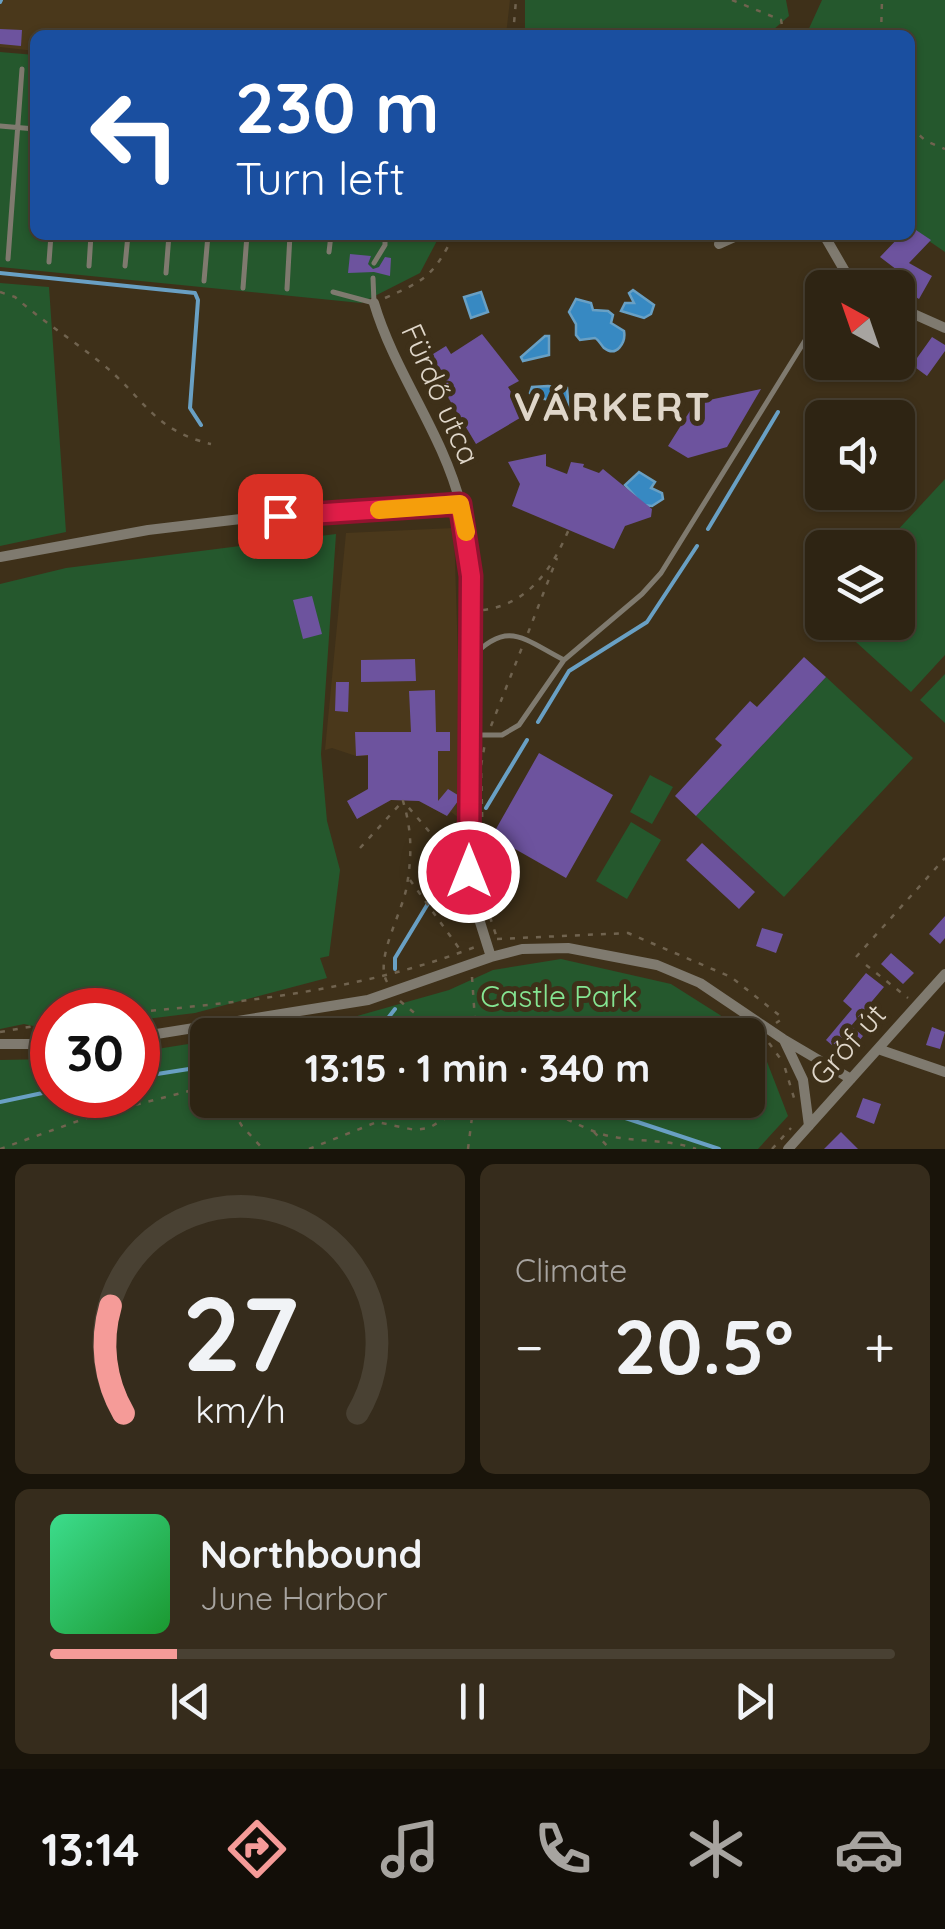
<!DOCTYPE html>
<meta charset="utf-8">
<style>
body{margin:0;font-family:Quicksand,sans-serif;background:#362c1c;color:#f1f3f6;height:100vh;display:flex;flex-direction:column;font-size:38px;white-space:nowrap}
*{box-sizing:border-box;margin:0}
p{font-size:32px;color:#a7a4a0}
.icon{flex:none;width:55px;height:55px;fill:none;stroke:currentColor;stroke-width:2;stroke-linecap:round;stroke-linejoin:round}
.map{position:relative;height:1149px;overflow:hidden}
.drawer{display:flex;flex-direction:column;gap:15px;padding:15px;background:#19140a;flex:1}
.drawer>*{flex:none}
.guide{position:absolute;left:30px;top:30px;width:885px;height:210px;border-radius:15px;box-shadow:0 2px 8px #0004,0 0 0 2px #494133;background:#1a4fa0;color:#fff;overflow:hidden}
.needle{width:65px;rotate:320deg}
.fabs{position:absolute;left:805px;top:270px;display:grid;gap:20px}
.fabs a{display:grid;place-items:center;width:110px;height:110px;border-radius:15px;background:#2e2413;box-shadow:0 2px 8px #0004,0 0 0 2px #494133;font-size:50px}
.speed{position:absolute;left:30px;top:988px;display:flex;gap:20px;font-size:50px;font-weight:700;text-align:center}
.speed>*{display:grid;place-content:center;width:130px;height:130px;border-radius:50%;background:#2e2413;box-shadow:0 2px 8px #0004,0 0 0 2px #494133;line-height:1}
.speed .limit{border:15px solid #d22;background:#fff;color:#111}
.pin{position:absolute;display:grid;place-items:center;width:85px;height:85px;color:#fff;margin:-42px;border-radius:20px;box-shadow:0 5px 15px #0006}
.me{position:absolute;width:110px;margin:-55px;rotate:0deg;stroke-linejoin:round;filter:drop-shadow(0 0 8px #0008)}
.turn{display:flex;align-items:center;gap:35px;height:210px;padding:0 40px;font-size:45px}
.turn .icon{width:130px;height:130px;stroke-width:2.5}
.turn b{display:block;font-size:70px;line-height:85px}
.big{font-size:75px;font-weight:700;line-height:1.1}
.drawer .tile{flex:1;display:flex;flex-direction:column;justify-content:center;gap:15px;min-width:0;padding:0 35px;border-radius:15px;background:#362c1c}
.drawer .dial{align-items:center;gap:0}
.dial svg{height:260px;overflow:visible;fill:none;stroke:#494133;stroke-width:7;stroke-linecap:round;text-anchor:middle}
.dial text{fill:#f1f3f6;stroke:none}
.song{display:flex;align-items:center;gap:30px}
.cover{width:120px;height:120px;border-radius:15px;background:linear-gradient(135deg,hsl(150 70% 55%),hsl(130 70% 35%))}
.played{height:10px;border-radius:5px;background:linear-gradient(90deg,#f59b98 15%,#494133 15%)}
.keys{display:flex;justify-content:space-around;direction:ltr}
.heat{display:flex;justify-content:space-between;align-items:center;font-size:55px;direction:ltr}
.drawer .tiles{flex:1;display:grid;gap:15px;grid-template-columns:1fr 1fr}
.tile:last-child{grid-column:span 2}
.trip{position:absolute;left:190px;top:1018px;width:575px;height:100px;border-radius:15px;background:#2e2413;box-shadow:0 2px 8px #0004,0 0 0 2px #494133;font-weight:700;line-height:100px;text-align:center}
.menu{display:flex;height:160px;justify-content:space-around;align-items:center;background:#120e08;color:#a7a4a0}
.menu .icon{width:70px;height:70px}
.menu .on{color:#f59b98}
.menu b{font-size:45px;color:#f1f3f6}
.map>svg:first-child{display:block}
.built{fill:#4a381b}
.green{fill:#25582d}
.water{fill:#3789c2;stroke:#69a0c4;stroke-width:2.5}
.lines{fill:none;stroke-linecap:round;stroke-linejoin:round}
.stream{stroke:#69a0c4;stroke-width:4}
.building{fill:#6d539e}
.path{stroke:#70634f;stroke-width:2.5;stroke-dasharray:5 8;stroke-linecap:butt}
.service{stroke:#7f7a6f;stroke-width:5}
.minor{stroke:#7f7a6f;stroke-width:10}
.route-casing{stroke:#92132f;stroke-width:25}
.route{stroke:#e11d48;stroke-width:18}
.slow{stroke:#f59e0b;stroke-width:18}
.labels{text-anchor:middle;stroke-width:10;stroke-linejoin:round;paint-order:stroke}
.street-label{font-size:30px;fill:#dfd6c9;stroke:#3e3019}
.park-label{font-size:30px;fill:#85e592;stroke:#3e3019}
.district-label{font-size:40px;font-weight:bold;letter-spacing:2.5px;fill:#dfd6c9;stroke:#3e3019}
</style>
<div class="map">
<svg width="945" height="1149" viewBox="0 0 945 1149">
<rect width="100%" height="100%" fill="#3e3019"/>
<path class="built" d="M 0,0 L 510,0 L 506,35 L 35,35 L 35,51 L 0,47 Z
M 454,528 L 463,821 L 451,812 L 447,816 L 419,801 L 391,800 L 357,819 L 347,801 L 359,794 L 361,798 L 368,793 L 368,756 L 356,756 L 332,748 L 325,750 L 346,533 Z"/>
<path class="green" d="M 525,0 L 786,0 L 789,16 L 773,30 L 731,35 L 525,35 Z
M 822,0 L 945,0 L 945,252 L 910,228 L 910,35 L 806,35 Z
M 0,52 L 35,55 L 35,235 L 440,235 L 420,273 L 361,303 L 0,267 Z
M 0,283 L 49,287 L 66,532 L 0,546 Z
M 945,479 L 945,655 L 911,692 L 835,623 L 898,622 L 898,548 L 882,547 Z
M 336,534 L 321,754 L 327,821 L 340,870 L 329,956 L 320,958 L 327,978 L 195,1013 L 138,1020 L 138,1010 L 52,1010 L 52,1030 L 24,1024 L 0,1029 L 0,584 L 66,568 Z
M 945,674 L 945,723 L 920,700 Z
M 826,677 L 913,758 L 784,897 L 696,816 Z
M 650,775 L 673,787 L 652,824 L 630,812 Z
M 631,822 L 661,840 L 627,899 L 596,881 Z
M 561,959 L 671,984 L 720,1015 L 743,1035 L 247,1035 L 343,1020 L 449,990 L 493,970 Z
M 748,1040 L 764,1054 L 788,1116 L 758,1149 L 0,1149 L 0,1060 L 52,1059 L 52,1095 L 138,1095 L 138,1052 L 207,1041 L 208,1100 L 748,1100 Z"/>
<path class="water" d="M 633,290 L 654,305 L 651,314 L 644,318 L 621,311 L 625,303 L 634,303 L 629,293 Z
M 481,292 L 488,312 L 471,318 L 464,297 Z
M 576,299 L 591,303 L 593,310 L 608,311 L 613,315 L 611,323 L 624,331 C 626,342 617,358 604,348 C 601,345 599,340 595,338 L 580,340 L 576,335 L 576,324 L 569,312 Z
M 545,336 L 549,336 L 549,355 L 523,361 L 521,357 Z
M 548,386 L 567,388 L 569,411 L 545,399 L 535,398 L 530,393 L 532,387 Z
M 639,472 L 655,482 L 651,488 L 662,493 L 663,499 L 652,506 L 643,505 L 625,485 Z"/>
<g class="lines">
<path class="stream" d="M 0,2 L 1,0
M 0,273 L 195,293 L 198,300 L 190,408 L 201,425
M 708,529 L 778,412
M 538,722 L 569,671 L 647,622 L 697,546
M 486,808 L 527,740
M 395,969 L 395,958 L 455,859
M 375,1035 L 395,1009
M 138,1077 L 208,1066
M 571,1100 L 719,1149
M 0,1102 L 52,1091"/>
</g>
<path class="building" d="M 0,29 L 22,30 L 21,46 L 0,44 Z
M 910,226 L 931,240 L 909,263 L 932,276 L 919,299 L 899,287 L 905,276 L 880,257 L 901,235 L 910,235 Z
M 350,254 L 371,256 L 368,264 L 373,269 L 379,267 L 385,257 L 391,258 L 390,276 L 374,272 L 348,273 Z
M 482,334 L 519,381 L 508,387 L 525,415 L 476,444 L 425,359 L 446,346 L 451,354 Z
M 932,337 L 945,345 L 945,351 L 927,376 L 912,365 Z
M 761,389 L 727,447 L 688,458 L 668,446 L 695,403 Z
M 546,454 L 546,466 L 567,474 L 571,462 L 584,464 L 583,467 L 599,473 L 603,469 L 652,509 L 651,517 L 625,526 L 614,549 L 512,506 L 520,484 L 508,462 Z
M 312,596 L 322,634 L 303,639 L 293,600 Z
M 804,657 L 826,677 L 696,816 L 675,796 L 722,745 L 715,739 L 750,701 L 757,707 Z
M 415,659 L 416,681 L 361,682 L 361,660 Z
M 336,682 L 349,682 L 348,712 L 335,711 Z
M 435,690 L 436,732 L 450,732 L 450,751 L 438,751 L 438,801 L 448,789 L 461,797 L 447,816 L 419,801 L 391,800 L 357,819 L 347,801 L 368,789 L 368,755 L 356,756 L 355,732 L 411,732 L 409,691 Z
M 539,753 L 613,795 L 566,878 L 492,836 Z
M 702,843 L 755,892 L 739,909 L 686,860 Z
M 945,916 L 945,938 L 940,944 L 929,934 Z
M 762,928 L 783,934 L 776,953 L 756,946 Z
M 891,953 L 914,973 L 903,984 L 881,964 Z
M 866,973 L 884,987 L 851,1026 L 863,1036 L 852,1050 L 847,1046 L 841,1053 L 826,1040 L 852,1009 L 843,1001 Z
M 932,1027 L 945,1032 L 940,1049 L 926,1045 Z
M 863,1098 L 881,1104 L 874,1124 L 856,1117 Z
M 841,1132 L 858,1149 L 824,1149 Z"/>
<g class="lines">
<path class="path" d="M 732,0 L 781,20 L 784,35
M 513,35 L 516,0
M 881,35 L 882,0
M 910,127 L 926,141 L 945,149
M 0,292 L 15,297 C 42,321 73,340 101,363 C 144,397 152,430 211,444
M 385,298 C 426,280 433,276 454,235
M 483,610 C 529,604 552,569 569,529
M 528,633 L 557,558
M 491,726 L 523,645
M 360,848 L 402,802
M 410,880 L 461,951
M 484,895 L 481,766 L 485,743
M 490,917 L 497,938
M 497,939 L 628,933 L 731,977 L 779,1015 L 782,1019 L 776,1023
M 856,957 L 945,858
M 866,965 L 908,998
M 472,977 L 476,1035
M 387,982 C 374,959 403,912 407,885 C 412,854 412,831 403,801 L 433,836 L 460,854
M 400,1001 L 441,1035
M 138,1012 C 253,1001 366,989 475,947
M 0,1032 L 52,1023
M 769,1043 L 782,1061
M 785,1068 L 794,1098
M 226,1100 L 242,1126 L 263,1149
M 519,1100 C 546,1107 568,1121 593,1131 C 625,1144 663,1137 696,1149
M 594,1132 L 610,1149
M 0,1149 L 92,1116 L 193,1090 L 208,1089
M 309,1149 L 377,1122 L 415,1130 L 429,1128 L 474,1101
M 468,1149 L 474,1101
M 772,1149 L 791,1128"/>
<path class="service" d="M 0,126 L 35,129
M 329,252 L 331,235
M 8,259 L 22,69
M 49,262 L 51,235
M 374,263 L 385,245 L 385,235
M 89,266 L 91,235
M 125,266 L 128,235
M 166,273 L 169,235
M 204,281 L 208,235
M 243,288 L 247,235
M 838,288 L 846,273
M 287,289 L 290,235
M 333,292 L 374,303 L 373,278
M 471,658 C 508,619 523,639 564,660
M 470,735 L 502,735 L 519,725 L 564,660 L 642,594 L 661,573 L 822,313"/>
<path class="minor" d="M 824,235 L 846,273 L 866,288
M 719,244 L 739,235
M 374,303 C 395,374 443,433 461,506 C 476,569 471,633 470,697 C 469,755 470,814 469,872 L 474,903 L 491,957
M 898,307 L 945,328
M 0,557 L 148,530 L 249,518 L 460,504
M 138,1037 L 368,1000 L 491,957 L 522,949 L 568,948 L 657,965 L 700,983 L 783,1039 L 851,1079
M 784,1040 L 803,1080 L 809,1126
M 0,1044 L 52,1044
M 878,1049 L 945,1072
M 788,1149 L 945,974"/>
</g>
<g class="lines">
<defs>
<path id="route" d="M 280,516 L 460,504 L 471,576 L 469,872"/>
</defs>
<use href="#route" class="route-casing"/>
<use href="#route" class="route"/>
<path class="slow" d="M 379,510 L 460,504 L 466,532"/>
</g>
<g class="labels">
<g class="street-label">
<text transform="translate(440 394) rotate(66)" y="10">Fürdő utca</text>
<text transform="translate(848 1045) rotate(-48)" y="10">Gróf út</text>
</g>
<g class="park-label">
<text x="559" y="1007">Castle Park</text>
</g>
<g class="district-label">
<text x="613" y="421">VÁRKERT</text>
</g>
</g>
</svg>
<div class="fabs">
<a><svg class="needle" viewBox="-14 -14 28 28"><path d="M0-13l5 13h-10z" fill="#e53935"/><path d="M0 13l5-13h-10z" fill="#a7a4a0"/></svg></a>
<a><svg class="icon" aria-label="sound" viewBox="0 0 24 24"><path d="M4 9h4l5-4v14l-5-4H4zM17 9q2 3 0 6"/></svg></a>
<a><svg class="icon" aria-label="layers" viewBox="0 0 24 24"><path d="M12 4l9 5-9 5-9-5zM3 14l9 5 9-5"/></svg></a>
</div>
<div class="speed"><div class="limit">30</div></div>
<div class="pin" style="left:280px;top:516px;background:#d93025"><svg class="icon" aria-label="arrive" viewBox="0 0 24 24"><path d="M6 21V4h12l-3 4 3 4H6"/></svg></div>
<svg class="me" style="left:469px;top:872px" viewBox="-20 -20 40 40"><circle r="17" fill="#e11d48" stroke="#fff" stroke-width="3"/><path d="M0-11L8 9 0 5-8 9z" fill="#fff"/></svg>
<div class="trip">13:15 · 1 min · 340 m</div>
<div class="guide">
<div class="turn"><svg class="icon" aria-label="left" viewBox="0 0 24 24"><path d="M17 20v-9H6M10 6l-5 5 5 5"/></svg><div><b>230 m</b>Turn left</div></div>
</div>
</div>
<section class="drawer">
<div class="tiles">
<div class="tile dial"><svg viewBox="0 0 100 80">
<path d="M14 69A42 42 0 1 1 86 69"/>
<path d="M14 69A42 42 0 0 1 10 36" stroke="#f59b98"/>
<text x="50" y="56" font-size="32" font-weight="700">27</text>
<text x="50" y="72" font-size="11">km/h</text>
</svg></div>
<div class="tile"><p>Climate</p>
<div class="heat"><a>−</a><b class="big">20.5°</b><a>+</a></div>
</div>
<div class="tile">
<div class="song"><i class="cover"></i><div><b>Northbound</b><p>June Harbor</p></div></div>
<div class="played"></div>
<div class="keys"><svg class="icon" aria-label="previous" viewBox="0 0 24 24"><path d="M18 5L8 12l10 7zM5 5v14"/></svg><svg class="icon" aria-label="pause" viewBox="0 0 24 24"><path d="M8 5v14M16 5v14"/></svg><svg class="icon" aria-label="next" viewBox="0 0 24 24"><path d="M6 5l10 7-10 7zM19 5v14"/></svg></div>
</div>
</div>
</section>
<nav class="menu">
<b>13:14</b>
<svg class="icon on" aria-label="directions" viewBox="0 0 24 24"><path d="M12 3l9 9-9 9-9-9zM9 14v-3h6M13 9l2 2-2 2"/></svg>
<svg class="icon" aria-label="music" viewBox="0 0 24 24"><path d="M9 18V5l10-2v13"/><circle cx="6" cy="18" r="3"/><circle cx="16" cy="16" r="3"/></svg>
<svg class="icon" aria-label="phone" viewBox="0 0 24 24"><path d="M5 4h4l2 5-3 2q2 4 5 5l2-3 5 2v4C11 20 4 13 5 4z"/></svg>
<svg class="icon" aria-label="climate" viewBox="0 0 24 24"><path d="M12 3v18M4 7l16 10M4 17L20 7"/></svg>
<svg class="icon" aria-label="car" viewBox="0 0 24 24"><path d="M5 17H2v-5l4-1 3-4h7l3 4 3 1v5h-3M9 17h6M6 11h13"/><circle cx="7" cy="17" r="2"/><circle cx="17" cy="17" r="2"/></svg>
</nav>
